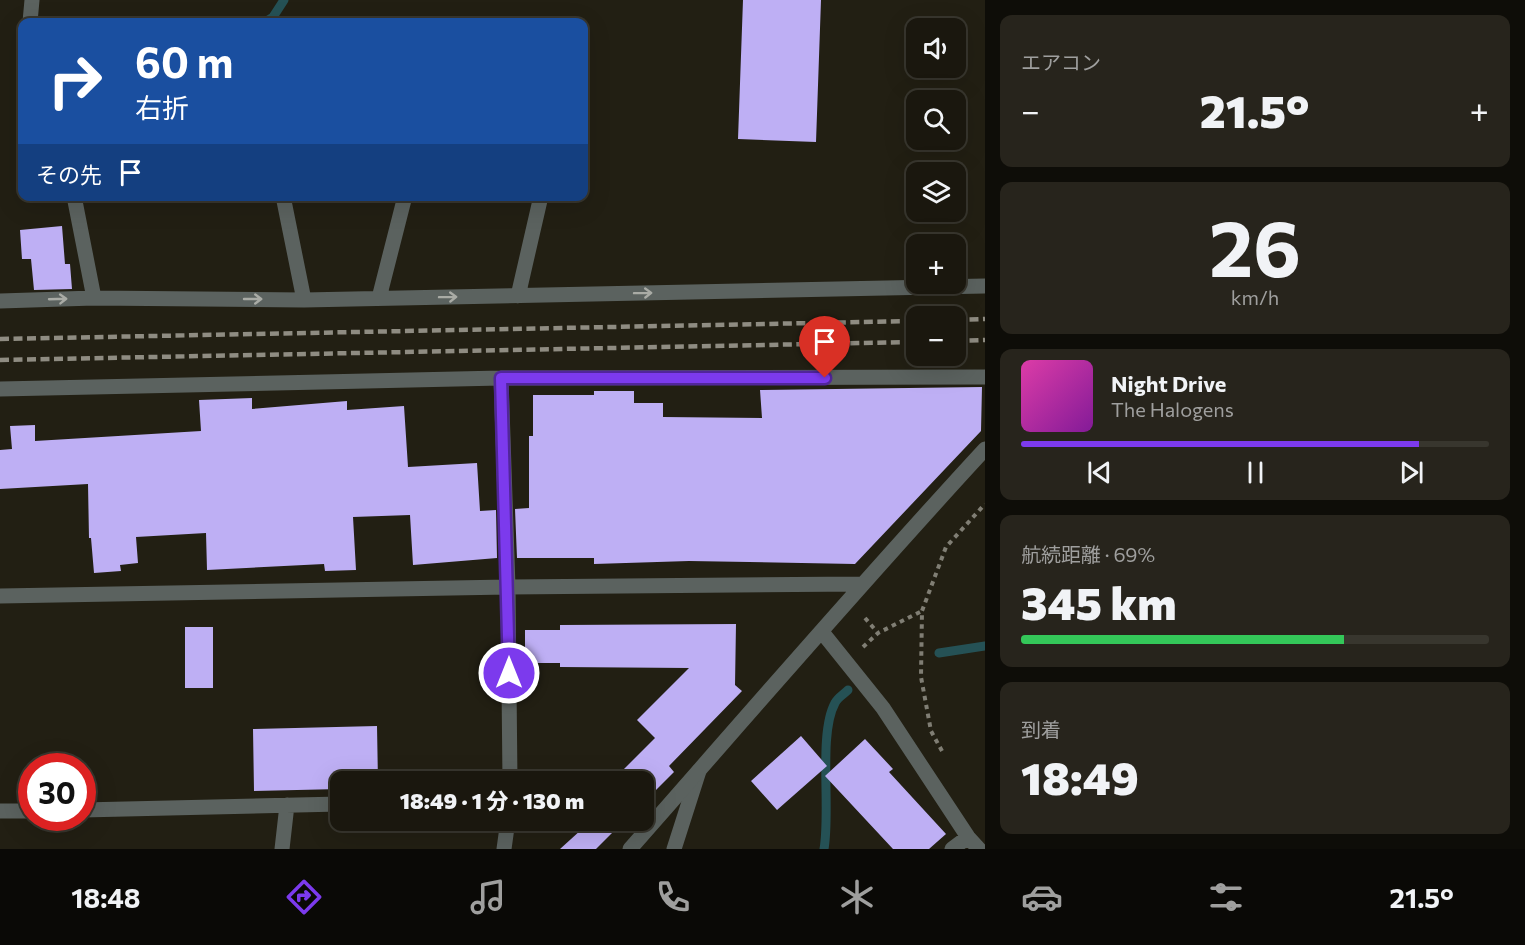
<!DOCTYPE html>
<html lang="ja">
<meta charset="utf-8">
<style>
body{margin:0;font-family:Commissioner,"Noto Sans JP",sans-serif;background:#27241c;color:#f1f3f6;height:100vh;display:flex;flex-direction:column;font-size:22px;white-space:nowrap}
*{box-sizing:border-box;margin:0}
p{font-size:20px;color:#9f9f9e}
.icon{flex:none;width:33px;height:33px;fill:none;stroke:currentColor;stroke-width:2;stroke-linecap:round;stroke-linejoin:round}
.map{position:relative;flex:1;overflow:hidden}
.details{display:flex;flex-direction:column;gap:15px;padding:15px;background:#0e0d08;width:540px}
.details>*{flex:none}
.hud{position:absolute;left:18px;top:18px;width:570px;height:183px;border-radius:12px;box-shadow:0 6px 24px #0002,0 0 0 2px #38362e;background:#1a4fa0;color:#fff;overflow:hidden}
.buttons{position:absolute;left:906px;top:18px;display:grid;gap:12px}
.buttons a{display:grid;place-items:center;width:60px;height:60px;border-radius:12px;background:#1a170e;box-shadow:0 6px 24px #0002,0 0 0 2px #38362e;font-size:30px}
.speed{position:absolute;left:18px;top:753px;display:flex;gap:12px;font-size:30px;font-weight:700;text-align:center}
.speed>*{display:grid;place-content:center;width:78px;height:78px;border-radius:50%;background:#1a170e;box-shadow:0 6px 24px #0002,0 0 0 2px #38362e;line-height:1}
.speed .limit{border:9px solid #d22;background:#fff;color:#111}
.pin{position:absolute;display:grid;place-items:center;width:51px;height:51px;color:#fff;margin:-62px -26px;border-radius:50% 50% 50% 0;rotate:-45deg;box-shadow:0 0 6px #0007}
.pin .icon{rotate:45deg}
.me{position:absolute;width:66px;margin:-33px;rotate:0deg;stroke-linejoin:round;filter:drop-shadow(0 0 4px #0008)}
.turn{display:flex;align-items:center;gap:21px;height:126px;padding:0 18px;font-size:27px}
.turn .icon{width:78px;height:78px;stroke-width:2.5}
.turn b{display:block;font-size:42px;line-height:51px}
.then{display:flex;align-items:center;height:57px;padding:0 18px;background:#0003;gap:12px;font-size:22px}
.big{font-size:45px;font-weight:800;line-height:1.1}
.details .card{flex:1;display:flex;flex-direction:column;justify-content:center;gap:9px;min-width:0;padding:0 21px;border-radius:12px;background:#27241c}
.details .dial{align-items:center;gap:0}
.dial b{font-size:78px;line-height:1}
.song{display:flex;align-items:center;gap:18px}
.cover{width:72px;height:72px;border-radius:9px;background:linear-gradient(135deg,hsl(320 70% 55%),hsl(290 70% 35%))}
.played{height:6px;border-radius:3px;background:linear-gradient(90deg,#7c3aed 85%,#38362e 85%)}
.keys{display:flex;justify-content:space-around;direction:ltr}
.heat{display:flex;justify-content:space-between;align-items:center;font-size:33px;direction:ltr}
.charge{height:9px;border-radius:4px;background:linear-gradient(90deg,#34c759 69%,#38362e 0)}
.trip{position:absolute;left:330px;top:771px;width:324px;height:60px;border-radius:12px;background:#1a170e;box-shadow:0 6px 24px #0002,0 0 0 2px #38362e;font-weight:800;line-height:60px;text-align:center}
.menu{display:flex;height:96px;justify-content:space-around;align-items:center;background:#0a0906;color:#9f9f9e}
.menu .icon{width:42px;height:42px}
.menu .current{color:#7c3aed}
.menu b{font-size:27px;color:#f1f3f6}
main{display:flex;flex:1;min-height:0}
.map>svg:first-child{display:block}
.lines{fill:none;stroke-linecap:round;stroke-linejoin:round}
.stream{stroke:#255155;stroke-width:9}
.building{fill:#beaff4}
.path{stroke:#807e74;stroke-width:4;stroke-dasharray:4.5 4.5;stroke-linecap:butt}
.lane{stroke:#5b625f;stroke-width:15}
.street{stroke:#5b625f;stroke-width:15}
.rail{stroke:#8f8c82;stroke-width:4.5;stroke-dasharray:9 4.5;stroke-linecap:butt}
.oneway{stroke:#a9aba5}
.route-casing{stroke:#51269a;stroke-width:15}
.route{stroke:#7c3aed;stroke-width:10}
</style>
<main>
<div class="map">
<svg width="985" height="849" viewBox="0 0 985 849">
<rect width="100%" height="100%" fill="#221f13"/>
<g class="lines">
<path class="stream" d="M 265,22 L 273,17 L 284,0
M 939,653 L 985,646
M 824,849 C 831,809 818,734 835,703 C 837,698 844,694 848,690"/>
</g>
<path class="building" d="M 743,0 L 821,0 L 816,142 L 738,139 Z
M 62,226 L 65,264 L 70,264 L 72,289 L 34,290 L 31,259 L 22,259 L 20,230 Z
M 982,387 L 981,431 L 855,564 L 689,561 L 594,564 L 594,558 L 517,558 L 515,509 L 529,508 L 529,436 L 533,436 L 533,395 L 594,395 L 594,391 L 634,391 L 634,403 L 663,403 L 663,417 L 762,418 L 760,390 Z
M 252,398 L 252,409 L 347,401 L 347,410 L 404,406 L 408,467 L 477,463 L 480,511 L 496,510 L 497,558 L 413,565 L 410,515 L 353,517 L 356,570 L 325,571 L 324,564 L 207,570 L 206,533 L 136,537 L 138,563 L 120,565 L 121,571 L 94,573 L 91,538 L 89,538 L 88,484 L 0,489 L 0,450 L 12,449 L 10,426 L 35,425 L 35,441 L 201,431 L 199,400 Z
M 736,624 L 735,685 L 742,691 L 669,766 L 674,772 L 644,802 L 644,782 L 611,782 L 655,738 L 637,720 L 689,668 L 560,667 L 560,663 L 525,663 L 525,630 L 560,630 L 560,625 Z
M 185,627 L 213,627 L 213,688 L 185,688 Z
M 377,726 L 378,782 L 340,782 L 340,789 L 254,791 L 253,729 Z
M 801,736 L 827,766 L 777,810 L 751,781 Z
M 865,739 L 893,769 L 889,772 L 946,834 L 929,849 L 893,849 L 825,776 Z
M 592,820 L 625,820 L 596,849 L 560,849 Z"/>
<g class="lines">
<path class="path" d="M 865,618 L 878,633
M 863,647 L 878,633 L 922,611
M 942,751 L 931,731 L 921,677 L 922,611 L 946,547 L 985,504"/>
<path class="lane" d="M 674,849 L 699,771"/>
<path class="street" d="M 30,22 L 32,0
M 74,196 L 94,298
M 283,196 L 304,300
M 518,296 L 541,196
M 379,298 L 405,196
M 0,301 L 94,298 L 304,300 L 985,286
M 501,378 L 508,587 L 510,782
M 0,389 L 501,378 L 985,377
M 0,596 L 508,587 L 860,584
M 822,632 L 883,708 L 968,837 L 979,849
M 82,810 L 340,804
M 0,811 L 32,811
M 282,849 L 287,805
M 504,849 L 508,820
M 630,849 C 748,715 864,580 985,449
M 952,849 L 968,837"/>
<path class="rail" d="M 956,320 L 985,319
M 0,339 L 916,321
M 956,341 L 985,340
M 0,360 L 916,342"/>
</g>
<defs><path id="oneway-shaft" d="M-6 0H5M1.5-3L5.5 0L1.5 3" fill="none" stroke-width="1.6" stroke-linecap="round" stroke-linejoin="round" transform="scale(1.5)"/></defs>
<g class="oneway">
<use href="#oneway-shaft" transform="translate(643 293) rotate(-1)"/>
<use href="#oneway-shaft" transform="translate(448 297) rotate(-1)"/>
<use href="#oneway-shaft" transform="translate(58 299) rotate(-2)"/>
<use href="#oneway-shaft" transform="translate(253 299)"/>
</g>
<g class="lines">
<defs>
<path id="route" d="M 509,673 L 501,378 L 825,378"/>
</defs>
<use href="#route" class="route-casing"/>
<use href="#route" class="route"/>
</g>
</svg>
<div class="buttons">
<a><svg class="icon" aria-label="sound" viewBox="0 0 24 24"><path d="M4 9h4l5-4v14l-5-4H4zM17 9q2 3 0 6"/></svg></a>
<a><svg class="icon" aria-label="search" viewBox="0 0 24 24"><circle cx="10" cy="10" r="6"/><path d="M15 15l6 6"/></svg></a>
<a><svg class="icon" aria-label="layers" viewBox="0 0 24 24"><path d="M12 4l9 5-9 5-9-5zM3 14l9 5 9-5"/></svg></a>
<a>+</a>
<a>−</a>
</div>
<div class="speed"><div class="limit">30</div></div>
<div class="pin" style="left:825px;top:378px;background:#d93025"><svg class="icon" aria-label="arrive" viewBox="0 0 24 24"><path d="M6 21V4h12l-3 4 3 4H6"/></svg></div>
<svg class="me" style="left:509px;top:673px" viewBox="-20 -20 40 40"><circle r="17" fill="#7c3aed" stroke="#fff" stroke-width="3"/><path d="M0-11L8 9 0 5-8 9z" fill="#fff"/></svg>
<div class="trip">18:49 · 1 分 · 130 m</div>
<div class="hud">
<div class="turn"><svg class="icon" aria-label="right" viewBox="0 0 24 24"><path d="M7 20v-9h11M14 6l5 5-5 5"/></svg><div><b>60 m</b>右折</div></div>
<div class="then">その先<svg class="icon" aria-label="arrive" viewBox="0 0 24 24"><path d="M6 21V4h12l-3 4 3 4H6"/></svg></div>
</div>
</div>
<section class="details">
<div class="card"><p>エアコン</p>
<div class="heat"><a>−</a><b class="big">21.5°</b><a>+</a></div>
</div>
<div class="card dial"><b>26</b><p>km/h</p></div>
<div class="card">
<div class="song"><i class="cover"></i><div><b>Night Drive</b><p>The Halogens</p></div></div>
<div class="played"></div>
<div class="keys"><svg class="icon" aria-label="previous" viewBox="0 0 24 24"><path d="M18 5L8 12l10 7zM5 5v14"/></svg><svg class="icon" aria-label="pause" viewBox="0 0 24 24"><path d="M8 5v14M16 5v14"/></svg><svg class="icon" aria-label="next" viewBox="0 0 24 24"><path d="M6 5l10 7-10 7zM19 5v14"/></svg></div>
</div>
<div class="card"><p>航続距離 · 69%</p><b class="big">345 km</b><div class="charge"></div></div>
<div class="card"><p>到着</p><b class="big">18:49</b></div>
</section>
</main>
<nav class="menu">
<b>18:48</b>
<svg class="icon current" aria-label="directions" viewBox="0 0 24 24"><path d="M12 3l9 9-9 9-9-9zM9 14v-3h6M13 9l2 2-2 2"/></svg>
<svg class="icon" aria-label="music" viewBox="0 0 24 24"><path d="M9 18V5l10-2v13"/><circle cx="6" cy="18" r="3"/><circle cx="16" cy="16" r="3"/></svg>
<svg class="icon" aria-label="phone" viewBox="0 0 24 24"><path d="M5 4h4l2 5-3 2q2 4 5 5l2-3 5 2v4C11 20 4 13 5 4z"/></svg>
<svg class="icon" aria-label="climate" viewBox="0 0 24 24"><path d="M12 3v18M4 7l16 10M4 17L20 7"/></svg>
<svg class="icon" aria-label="car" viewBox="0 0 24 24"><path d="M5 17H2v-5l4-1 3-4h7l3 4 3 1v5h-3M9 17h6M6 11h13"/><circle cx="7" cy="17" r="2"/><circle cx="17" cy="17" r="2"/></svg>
<svg class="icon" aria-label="filters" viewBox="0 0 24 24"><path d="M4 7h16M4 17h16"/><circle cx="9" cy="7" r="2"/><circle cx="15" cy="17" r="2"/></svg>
<b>21.5°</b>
</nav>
